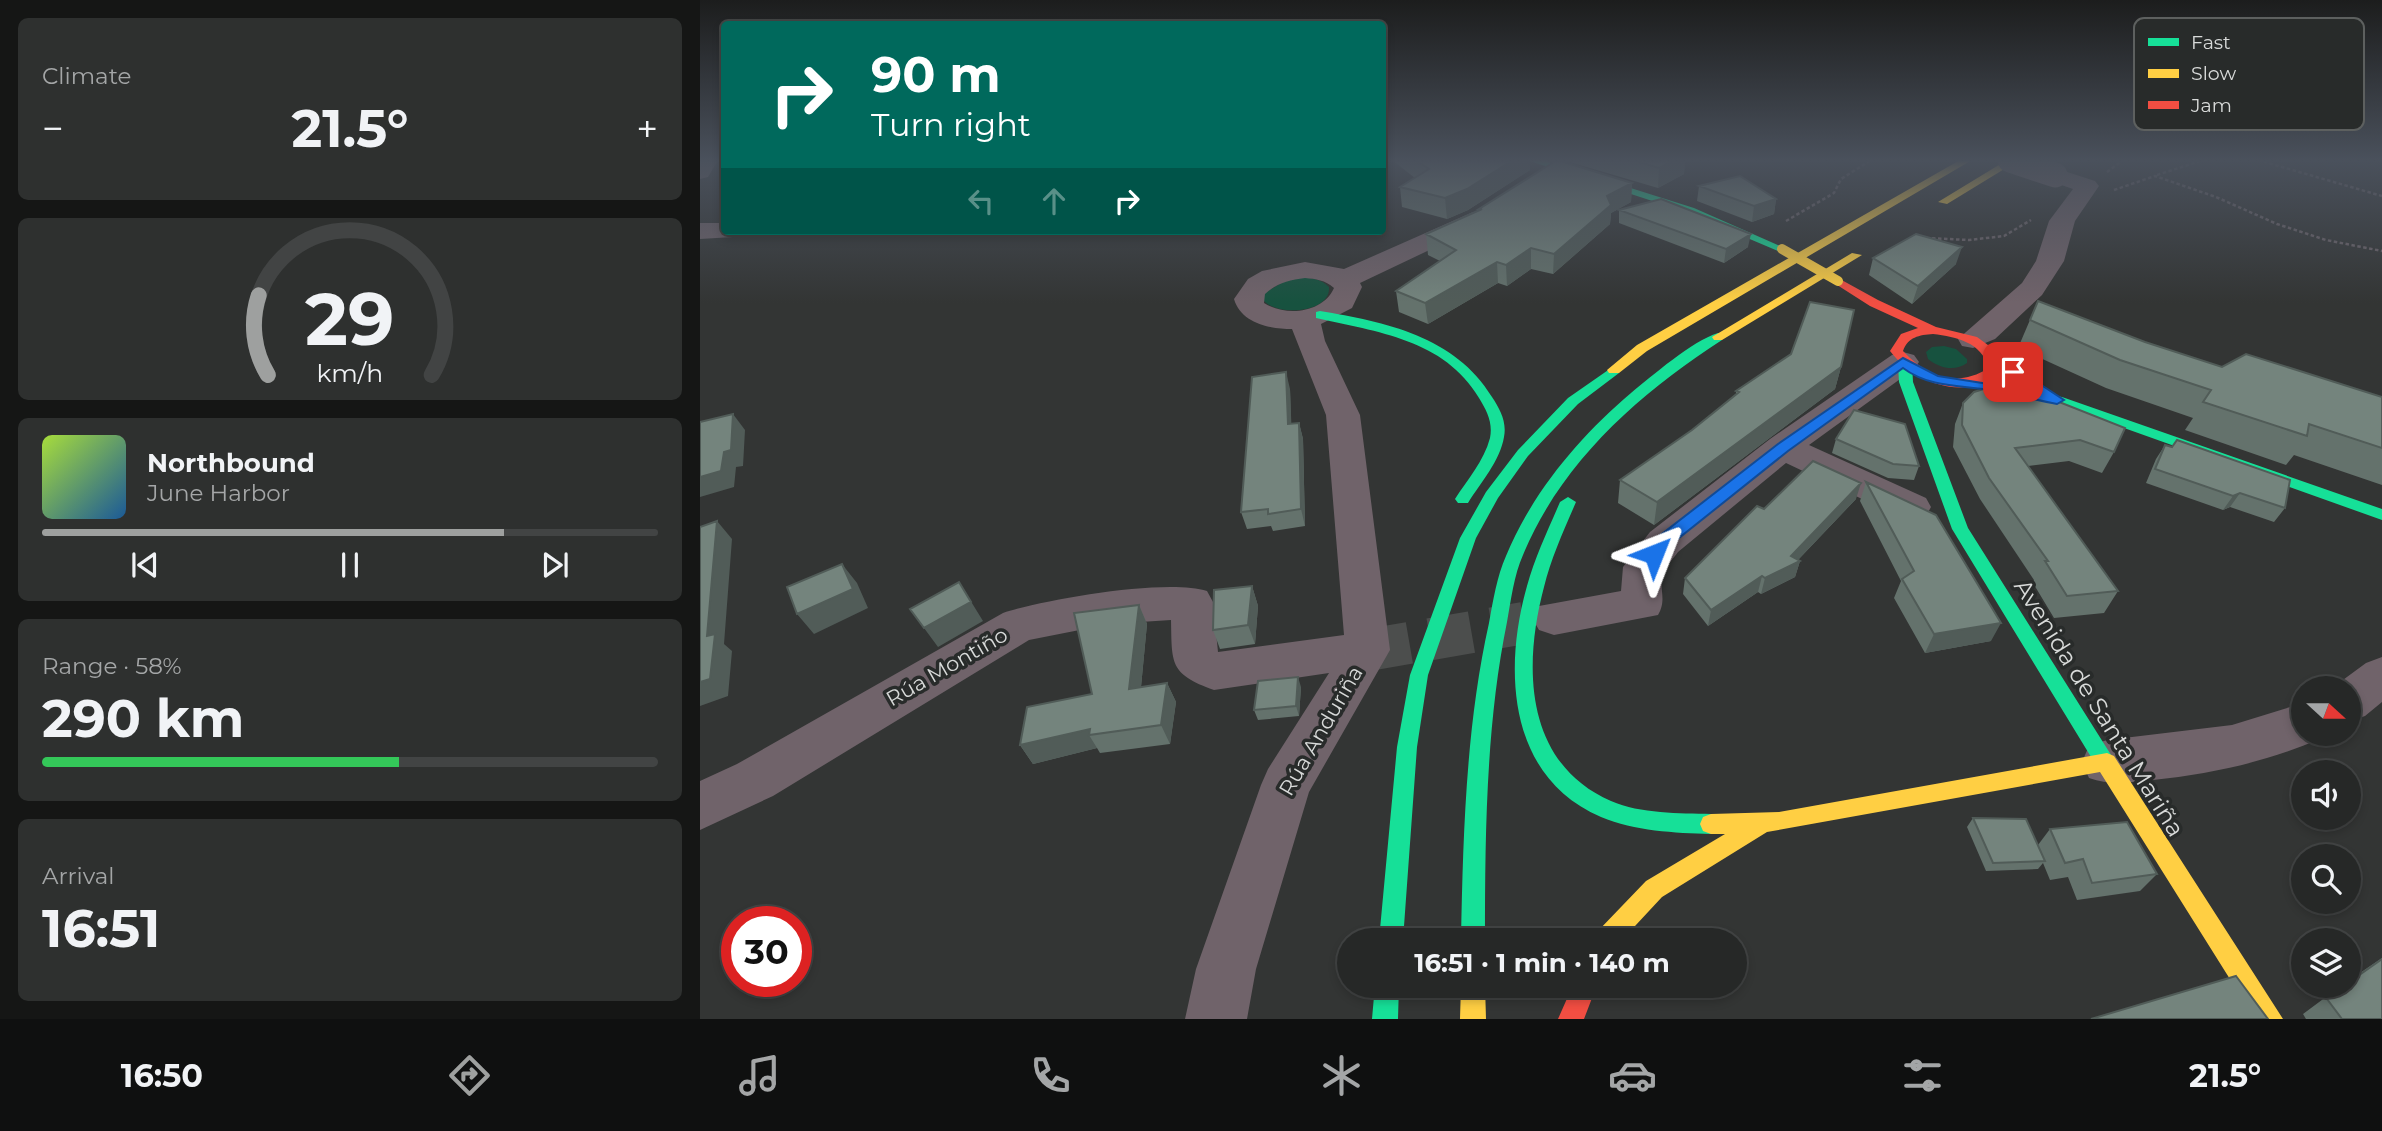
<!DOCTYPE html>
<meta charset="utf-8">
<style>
body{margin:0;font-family:Montserrat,sans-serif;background:#2e302f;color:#f1f3f6;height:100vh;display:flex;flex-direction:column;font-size:26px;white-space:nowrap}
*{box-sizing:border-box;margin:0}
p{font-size:23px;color:#a4a6a7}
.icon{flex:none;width:38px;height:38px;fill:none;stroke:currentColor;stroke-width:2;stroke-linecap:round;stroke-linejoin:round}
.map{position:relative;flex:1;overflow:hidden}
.details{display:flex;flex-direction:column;gap:18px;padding:18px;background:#151615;width:700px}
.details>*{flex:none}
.top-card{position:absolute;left:21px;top:21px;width:665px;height:214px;border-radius:7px;box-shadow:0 4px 10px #0003,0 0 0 2px #424444;background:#00695c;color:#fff;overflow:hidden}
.needle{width:46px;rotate:111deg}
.fabs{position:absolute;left:1591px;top:676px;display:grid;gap:14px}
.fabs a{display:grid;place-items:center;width:70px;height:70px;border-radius:50%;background:#262827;box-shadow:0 4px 10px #0003,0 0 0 2px #424444;font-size:35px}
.speed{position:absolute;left:21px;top:906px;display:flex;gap:14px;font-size:35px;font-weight:700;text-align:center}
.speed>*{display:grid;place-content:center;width:91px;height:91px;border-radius:50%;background:#262827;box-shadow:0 4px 10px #0003,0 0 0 2px #424444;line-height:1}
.speed .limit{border:10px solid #d22;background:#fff;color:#111}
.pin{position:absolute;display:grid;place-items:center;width:60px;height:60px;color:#fff;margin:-30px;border-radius:14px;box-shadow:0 4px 10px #0006}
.me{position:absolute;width:77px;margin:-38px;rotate:45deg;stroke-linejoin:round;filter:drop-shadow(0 0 5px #0008)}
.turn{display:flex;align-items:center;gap:24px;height:147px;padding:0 35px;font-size:32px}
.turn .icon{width:91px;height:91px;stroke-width:2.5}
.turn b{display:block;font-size:49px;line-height:60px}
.lanes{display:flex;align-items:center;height:66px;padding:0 35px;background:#0003;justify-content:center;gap:35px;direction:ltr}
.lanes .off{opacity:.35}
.big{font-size:52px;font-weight:700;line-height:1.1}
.details .card{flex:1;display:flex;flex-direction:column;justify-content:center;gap:10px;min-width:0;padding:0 24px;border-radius:10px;background:#2e302f}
.details .dial{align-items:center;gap:0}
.dial svg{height:182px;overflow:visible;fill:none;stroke:#424444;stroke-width:7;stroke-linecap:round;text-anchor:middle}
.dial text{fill:#f1f3f6;stroke:none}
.song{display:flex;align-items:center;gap:21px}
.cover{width:84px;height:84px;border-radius:10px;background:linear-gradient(135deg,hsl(80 70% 55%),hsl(210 70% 35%))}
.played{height:7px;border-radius:4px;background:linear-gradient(90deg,#9ea09f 75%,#424444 75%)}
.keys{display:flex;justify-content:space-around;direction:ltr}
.heat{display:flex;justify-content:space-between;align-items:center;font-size:38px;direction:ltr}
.charge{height:10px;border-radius:5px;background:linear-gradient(90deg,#34c759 58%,#424444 0)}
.trip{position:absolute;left:637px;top:928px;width:410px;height:70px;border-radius:35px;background:#262827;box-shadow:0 4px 10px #0003,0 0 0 2px #424444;font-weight:700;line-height:70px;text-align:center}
.dock{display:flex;height:112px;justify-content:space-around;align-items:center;background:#0f1010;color:#a4a6a7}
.dock .icon{width:49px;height:49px}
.dock .selected{color:#9ea09f}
.dock b{font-size:32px;color:#f1f3f6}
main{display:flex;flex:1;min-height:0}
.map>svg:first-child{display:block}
.green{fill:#17523f}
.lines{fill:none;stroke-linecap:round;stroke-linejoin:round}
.street-tunnel{stroke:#4c4e4d;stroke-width:42;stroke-dasharray:42 21;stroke-linecap:butt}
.path{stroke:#6e656a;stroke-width:2.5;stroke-dasharray:3.5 2.5;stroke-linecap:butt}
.street{fill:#70636a;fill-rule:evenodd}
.fast{fill:#16e098;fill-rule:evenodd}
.slow{fill:#ffcf43;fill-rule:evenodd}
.jam{fill:#f24e42;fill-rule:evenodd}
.street-bridge{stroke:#70636a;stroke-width:25}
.slow-bridge{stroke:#ffcf43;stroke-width:10}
.wall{fill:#64726c}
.shaded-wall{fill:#515c58}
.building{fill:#74847d;stroke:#515c58;stroke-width:2}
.route{fill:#1a73e8;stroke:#114b97;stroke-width:2}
.labels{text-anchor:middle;stroke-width:7;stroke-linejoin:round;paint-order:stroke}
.street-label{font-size:21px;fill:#d8dad9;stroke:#282b2a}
.near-street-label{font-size:24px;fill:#d8dad9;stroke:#282b2a}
.key{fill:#282b2a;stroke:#5d605f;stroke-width:2}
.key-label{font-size:19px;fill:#d8dad9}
</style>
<main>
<section class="details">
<div class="card"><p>Climate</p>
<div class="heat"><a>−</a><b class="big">21.5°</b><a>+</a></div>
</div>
<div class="card dial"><svg viewBox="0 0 100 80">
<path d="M14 69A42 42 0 1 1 86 69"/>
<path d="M14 69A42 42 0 0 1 10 34" stroke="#9ea09f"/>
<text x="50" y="56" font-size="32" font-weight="700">29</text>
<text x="50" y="72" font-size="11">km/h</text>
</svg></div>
<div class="card">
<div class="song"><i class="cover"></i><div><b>Northbound</b><p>June Harbor</p></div></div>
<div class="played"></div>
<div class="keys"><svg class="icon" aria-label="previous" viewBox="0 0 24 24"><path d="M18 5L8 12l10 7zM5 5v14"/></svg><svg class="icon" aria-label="pause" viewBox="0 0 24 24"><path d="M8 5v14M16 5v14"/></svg><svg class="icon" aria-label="next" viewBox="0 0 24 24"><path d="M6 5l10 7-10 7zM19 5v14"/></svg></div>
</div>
<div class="card"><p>Range · 58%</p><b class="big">290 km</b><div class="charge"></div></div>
<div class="card"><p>Arrival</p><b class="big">16:51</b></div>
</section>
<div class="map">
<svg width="1682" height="1019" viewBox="0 0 1682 1019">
<rect width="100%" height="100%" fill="#333534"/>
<path class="green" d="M 590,278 C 604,278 618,276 629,287 C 631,313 577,317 563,300 L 563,294 Z
M 1244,346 L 1256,349 L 1267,359 L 1267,363 C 1255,372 1239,368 1228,359 L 1226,352 L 1232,347 Z"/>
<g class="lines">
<path class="street-tunnel" d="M 668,650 L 824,623"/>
<path class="path" d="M 1558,160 L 1682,196
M 1407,172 L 1423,160
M 1457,175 L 1503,160
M 1414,190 L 1455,176 L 1516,197 L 1577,224 L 1626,240 L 1682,251
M 1086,221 L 1134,193 L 1141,179 L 1171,160
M 1226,238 L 1269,240 L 1304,236 L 1331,220"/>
<path class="street" d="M 0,160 L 18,160 L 8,177 L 0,179 Z
M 1355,168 L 1395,181 L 1399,186 L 1375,221 L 1364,261 L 1342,295 L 1295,339 L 1273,348 L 1262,346 L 1258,339 L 1322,283 L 1336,261 L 1349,221 L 1373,189 L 1347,180 L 1343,175 L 1347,170 Z
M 773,212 L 782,215 L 786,220 L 782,225 L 660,283 L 662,287 L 652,308 L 621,324 L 625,341 L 660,415 L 690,650 L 609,792 L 556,969 L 547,1019 L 485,1019 L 496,969 L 561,785 L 568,769 L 629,673 L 514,690 C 469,674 472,663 471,620 L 410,624 L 329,640 L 73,796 L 0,830 L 0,781 L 37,764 L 303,613 C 345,599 467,578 507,591 L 513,602 L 518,652 L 644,635 L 626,415 L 592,329 C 569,329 541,323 534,299 L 548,279 L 562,271 L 605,262 L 644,269 ZM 605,278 C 616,279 625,280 634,288 C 623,313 586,317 564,303 L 565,294 C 577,283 589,280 605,278 Z
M 0,223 L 24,223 L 24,231 L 37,231 L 33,237 L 0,239 Z
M 1203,352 L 1214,355 L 1219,362 L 1214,369 L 1109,445 L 1226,498 L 1231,507 L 1226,516 L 1212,520 L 1198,516 L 1086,463 L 978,552 C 974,558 967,564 964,571 C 957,587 968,598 958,615 L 854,635 L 839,630 L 832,618 L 839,606 L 921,591 L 923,567 L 950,532 L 1070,439 L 1192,355 Z
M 1682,657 L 1682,702 L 1665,716 L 1648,722 L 1648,688 L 1632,688 L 1666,663 Z
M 1603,703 L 1603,733 L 1623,733 L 1620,739 C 1566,762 1511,774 1453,780 C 1430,782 1411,786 1389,778 L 1382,762 L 1389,746 L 1407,740 L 1532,725 Z"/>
<path class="fast" d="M 827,160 L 842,160 L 994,208 L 1087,249 L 1078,251 L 986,212 Z
M 620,311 C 685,322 755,336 792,397 C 800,409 807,422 804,437 C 800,461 781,482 768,503 L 758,503 L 755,499 C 767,480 784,461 790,438 C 793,423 787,411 779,398 C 744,339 677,332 616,318 L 616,312 Z
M 1018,333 L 1022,334 L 1022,340 C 939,394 862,461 823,555 C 814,575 811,600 807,622 C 786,725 785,835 785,940 L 761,940 C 763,835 766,726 789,623 C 793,601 797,576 806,556 C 832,493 879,437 931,393 C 952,376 992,341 1018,333 Z
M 1205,360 L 1212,364 L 1213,382 L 1268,528 L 1413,758 L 1416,764 L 1413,770 L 1406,773 L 1399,770 L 1252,529 L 1199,382 L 1198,364 Z
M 914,366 L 919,367 L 919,373 L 878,404 L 828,456 L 798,498 L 776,538 L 728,675 L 717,747 L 703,940 L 679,940 L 697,747 L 710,675 L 760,538 L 786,492 L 818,450 L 868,398 Z
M 1270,379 L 1362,397 L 1682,509 L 1682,520 L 1354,403 L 1265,386 L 1263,383 Z
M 868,497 L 876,502 C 864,530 851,558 844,587 C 823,666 824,763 911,801 C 941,814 979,813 1011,814 L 1019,817 L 1022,824 L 1019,831 L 1011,834 C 974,833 935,831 901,817 C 808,777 803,671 827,586 C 835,557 848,530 860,502 Z
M 675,985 L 699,985 L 698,1019 L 672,1019 Z"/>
<path class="slow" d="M 1260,160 L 1272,160 L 947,351 L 919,373 L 909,373 L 907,370 L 937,345 Z
M 1307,160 L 1319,160 L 1247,204 L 1238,202 Z
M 1152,253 L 1162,255 L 1022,340 L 1014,340 L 1012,337 Z
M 1407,753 L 1414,756 L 1583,1019 L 1555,1019 L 1400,772 L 1067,832 L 962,897 L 922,940 L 893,940 L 897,932 L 946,881 L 1025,834 L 1011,834 L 1003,831 L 1000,824 L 1003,817 L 1011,814 L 1079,812 Z
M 761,985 L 785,985 L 786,1019 L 760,1019 Z"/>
<path class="jam" d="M 1138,278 L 1178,300 L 1236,327 L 1277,337 L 1292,348 L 1303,369 C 1269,404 1215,384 1190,351 L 1201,334 L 1218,328 L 1170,306 L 1134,283 L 1134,279 ZM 1233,334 C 1257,337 1281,342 1289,368 C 1257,388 1227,377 1203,351 C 1208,337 1219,335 1233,334 Z
M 873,985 L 897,985 L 884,1019 L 858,1019 Z"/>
<path class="street-bridge" d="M 1310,160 L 1355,175"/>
<path class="slow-bridge" d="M 1082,249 L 1138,281"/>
</g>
<path class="wall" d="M 692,160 L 829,160 L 830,170 L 768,210 L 747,219 L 702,207 L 700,187 L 715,178 Z
M 863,160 L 985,160 L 984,174 L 958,188 Z
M 932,183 L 931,202 L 911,213 L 910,224 L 853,274 L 831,269 L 807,286 L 798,283 L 728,324 L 699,312 L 696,291 L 740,261 L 728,255 L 726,234 L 779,211 L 779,209 Z
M 999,186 L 1076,199 L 1074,214 L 1052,222 L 997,201 Z
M 919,210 L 1048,247 L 1024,263 L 919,223 Z
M 1173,258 L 1256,264 L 1212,304 L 1169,275 Z
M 1338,301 L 1445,342 L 1522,367 L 1682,397 L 1682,485 L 1594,455 L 1586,465 L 1485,430 L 1493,418 L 1406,388 L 1318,348 Z
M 1141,367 L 1135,389 L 954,525 L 918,503 L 920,480 L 992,430 L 1036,395 L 1036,391 Z
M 590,389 L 591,423 L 599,423 L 603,439 L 605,526 L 573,531 L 571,526 L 547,529 L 541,512 Z
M 1274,392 L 1414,452 L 1402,473 L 1369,461 L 1328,466 L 1418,591 L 1404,613 L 1354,618 L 1333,583 L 1334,580 L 1280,499 L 1253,447 L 1255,424 L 1263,403 Z
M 1136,439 L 1219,466 L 1214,480 L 1188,478 L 1132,453 Z
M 1465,445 L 1585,508 L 1574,522 L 1530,507 L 1523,510 L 1446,483 L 1456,459 Z
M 1166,482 L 1291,641 L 1225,653 L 1194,598 L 1201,581 L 1160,501 Z
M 1156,499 L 1098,560 L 1100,561 L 1095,577 L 1061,594 L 1058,592 L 1008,626 L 983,594 L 985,578 L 1064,509 Z
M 552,586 L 558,606 L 555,644 L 520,649 L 513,630 Z
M 439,605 L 447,624 L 441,687 L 467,683 L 476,702 L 470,744 L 400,753 L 397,748 L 333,764 L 320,745 L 392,694 Z
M 601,687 L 599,716 L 558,720 L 554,710 Z
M 1273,818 L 1338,845 L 1350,829 L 1457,874 L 1440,891 L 1377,900 L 1368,877 L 1350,880 L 1343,863 L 1338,869 L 1286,871 L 1267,827 Z
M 1682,958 L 1682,1019 L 1606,1019 L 1603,1014 L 1642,985 L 1648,985 L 1648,981 Z"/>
<path class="shaded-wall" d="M 813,160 L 829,160 L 830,170 L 768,210 L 747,219 L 745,198 Z
M 974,160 L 985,160 L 984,174 L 958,188 L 959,168 Z
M 932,183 L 931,202 L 911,213 L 910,224 L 853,274 L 854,254 L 907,196 Z
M 1076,199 L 1074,214 L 1052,222 L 1054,206 Z
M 1051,234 L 1048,247 L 1024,263 L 1026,249 Z
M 1262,247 L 1256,264 L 1212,304 L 1218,286 Z
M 831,248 L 831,269 L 807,286 L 806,265 Z
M 797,262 L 798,283 L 728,324 L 725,303 Z
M 1141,367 L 1135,389 L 954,525 L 957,502 Z
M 586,372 L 590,389 L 592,440 L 588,424 Z
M 33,414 L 45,430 L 43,466 L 36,467 L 34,487 L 0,497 L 0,477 L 24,452 Z
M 599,423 L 603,439 L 605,526 L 601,509 Z
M 1161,483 L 1156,499 L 1094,564 L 1100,561 L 1095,577 L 1061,594 L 1065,578 L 1091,556 Z
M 1540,493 L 1530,507 L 1523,510 L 1533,496 Z
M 17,521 L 32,539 L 24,644 L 32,651 L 28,696 L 0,706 L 0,682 L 7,636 Z
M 142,564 L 157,583 L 168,608 L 114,634 L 97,614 Z
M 1062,576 L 1058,592 L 1008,626 L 1011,610 Z
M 259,582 L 283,621 L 238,647 L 224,628 Z
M 552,586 L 558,606 L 555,644 L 548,625 Z
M 439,605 L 447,624 L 439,708 L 429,689 Z
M 1301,623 L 1291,641 L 1225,653 L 1234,634 Z
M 598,677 L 601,687 L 599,716 L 596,706 Z
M 467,683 L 476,702 L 470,744 L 461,725 Z
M 390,729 L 389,735 L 397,748 L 333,764 L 320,745 Z"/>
<path class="building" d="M 716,160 L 813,160 L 767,189 L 745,198 L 700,187 L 729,169 Z
M 857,160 L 932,183 L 907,196 L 911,205 L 854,254 L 831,248 L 806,265 L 797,262 L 725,303 L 696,291 L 756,250 L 726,234 L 782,209 L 779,209 Z
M 932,160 L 974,160 L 959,168 Z
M 1040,176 L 1076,199 L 1054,206 L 999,186 Z
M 961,199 L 1051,234 L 1026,249 L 919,210 Z
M 1216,234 L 1262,247 L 1218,286 L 1173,258 Z
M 1338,301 L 1445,342 L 1522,367 L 1546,354 L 1682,397 L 1682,448 L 1609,424 L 1607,436 L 1503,402 L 1511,390 L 1420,360 L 1330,320 Z
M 1110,302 L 1154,310 L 1141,367 L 957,502 L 920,480 L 992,430 L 1039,392 L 1036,391 L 1091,354 Z
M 586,372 L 588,424 L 599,423 L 601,509 L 568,514 L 568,509 L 541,512 L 552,377 Z
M 1290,387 L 1310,387 L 1339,394 L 1425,428 L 1414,452 L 1380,440 L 1315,448 L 1418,591 L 1367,596 L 1345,561 L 1348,561 L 1289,478 L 1262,425 L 1263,403 L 1274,392 Z
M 1154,410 L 1205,424 L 1219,466 L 1193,464 L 1136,439 Z
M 33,414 L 31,450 L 24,452 L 21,471 L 0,477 L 0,422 Z
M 1477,440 L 1590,480 L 1585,508 L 1540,493 L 1533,496 L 1455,469 L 1465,445 L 1472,447 Z
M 1113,461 L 1161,483 L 1091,556 L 1100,561 L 1065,578 L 1062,576 L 1011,610 L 985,578 L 1057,506 L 1064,509 Z
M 1166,482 L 1236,515 L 1301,623 L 1234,634 L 1202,579 L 1214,571 Z
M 17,521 L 7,636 L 15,634 L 10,679 L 0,682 L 0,527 Z
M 142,564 L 153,589 L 97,614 L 87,587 Z
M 259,582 L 271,602 L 224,628 L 210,609 Z
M 552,586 L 548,625 L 513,630 L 514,590 Z
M 439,605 L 429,689 L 467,683 L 461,725 L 389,735 L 390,729 L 320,745 L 327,707 L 392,694 L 374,613 Z
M 598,677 L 596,706 L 554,710 L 558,681 Z
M 1273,818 L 1326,819 L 1345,861 L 1293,863 Z
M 1427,822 L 1457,874 L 1392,883 L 1383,859 L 1365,863 L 1350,829 Z
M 1682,959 L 1682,1019 L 1642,1019 L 1627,999 L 1645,985 L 1648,985 L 1648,983 Z
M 1536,976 L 1568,1019 L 1391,1019 Z"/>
<linearGradient id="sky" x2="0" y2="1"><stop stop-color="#1c1d1d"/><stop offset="0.53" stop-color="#4a515c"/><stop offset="1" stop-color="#4a515c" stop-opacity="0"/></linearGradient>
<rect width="1682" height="303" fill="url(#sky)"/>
<path class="route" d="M 1203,358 L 1238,376 L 1333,391 L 1306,372 L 1313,368 L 1317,369 L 1364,400 L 1357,404 C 1337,400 1317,395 1297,391 C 1264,385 1231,389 1203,368 L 1088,451 L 969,546 L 960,558 L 948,558 L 945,554 L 958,537 L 1078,444 Z"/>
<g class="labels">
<g class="street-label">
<text transform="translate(247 667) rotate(-30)" y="7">Rúa Montiño</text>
<text transform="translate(621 731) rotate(-60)" y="7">Rúa Anduriña</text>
</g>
<g class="near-street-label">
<text transform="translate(1399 708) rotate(58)" y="8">Avenida de Santa Mariña</text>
</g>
</g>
<rect x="1434" y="18" width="230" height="112" rx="10" class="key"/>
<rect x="1448" y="38" width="31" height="8" fill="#16e098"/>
<rect x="1448" y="69" width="31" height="9" fill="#ffcf43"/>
<rect x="1448" y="101" width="31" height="8" fill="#f24e42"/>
<g class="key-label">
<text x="1491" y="49">Fast</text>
<text x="1491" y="80">Slow</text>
<text x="1491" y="112">Jam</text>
</g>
</svg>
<div class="fabs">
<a><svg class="needle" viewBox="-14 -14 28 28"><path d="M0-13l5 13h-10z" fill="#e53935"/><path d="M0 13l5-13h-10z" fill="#a4a6a7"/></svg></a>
<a><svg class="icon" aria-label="sound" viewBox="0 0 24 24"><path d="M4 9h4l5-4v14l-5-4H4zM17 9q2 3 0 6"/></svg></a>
<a><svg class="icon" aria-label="search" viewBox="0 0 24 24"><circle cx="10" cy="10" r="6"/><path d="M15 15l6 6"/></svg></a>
<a><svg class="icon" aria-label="layers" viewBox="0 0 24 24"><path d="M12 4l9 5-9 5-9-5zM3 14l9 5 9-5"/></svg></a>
</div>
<div class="speed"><div class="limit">30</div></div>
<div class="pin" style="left:1313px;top:372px;background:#d93025"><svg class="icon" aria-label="arrive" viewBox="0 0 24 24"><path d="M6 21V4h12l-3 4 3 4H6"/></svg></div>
<svg class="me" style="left:954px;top:554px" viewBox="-20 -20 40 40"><path d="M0-17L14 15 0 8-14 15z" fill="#1a73e8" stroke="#fff" stroke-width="4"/></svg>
<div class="trip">16:51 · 1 min · 140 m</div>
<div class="top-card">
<div class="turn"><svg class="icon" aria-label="right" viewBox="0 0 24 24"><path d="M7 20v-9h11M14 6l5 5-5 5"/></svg><div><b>90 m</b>Turn right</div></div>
<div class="lanes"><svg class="icon off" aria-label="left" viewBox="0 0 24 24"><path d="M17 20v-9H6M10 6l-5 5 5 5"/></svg><svg class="icon off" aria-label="ahead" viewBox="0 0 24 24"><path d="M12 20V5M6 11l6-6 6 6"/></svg><svg class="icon" aria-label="right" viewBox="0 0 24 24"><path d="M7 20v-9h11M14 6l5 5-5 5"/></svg></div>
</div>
</div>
</main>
<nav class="dock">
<b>16:50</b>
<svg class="icon selected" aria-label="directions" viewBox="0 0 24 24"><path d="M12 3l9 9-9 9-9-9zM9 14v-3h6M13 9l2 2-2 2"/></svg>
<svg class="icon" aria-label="music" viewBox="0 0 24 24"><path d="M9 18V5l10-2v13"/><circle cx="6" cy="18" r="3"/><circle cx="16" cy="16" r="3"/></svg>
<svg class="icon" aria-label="phone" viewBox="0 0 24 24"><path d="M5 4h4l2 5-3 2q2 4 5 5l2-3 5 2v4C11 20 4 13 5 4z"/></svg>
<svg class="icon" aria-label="climate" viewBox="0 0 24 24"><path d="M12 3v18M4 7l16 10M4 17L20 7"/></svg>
<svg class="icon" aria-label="car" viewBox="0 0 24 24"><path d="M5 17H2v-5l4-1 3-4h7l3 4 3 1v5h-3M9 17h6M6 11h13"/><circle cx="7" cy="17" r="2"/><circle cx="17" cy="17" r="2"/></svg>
<svg class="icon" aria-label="filters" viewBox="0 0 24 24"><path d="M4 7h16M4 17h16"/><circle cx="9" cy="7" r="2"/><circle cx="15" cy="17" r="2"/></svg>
<b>21.5°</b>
</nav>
